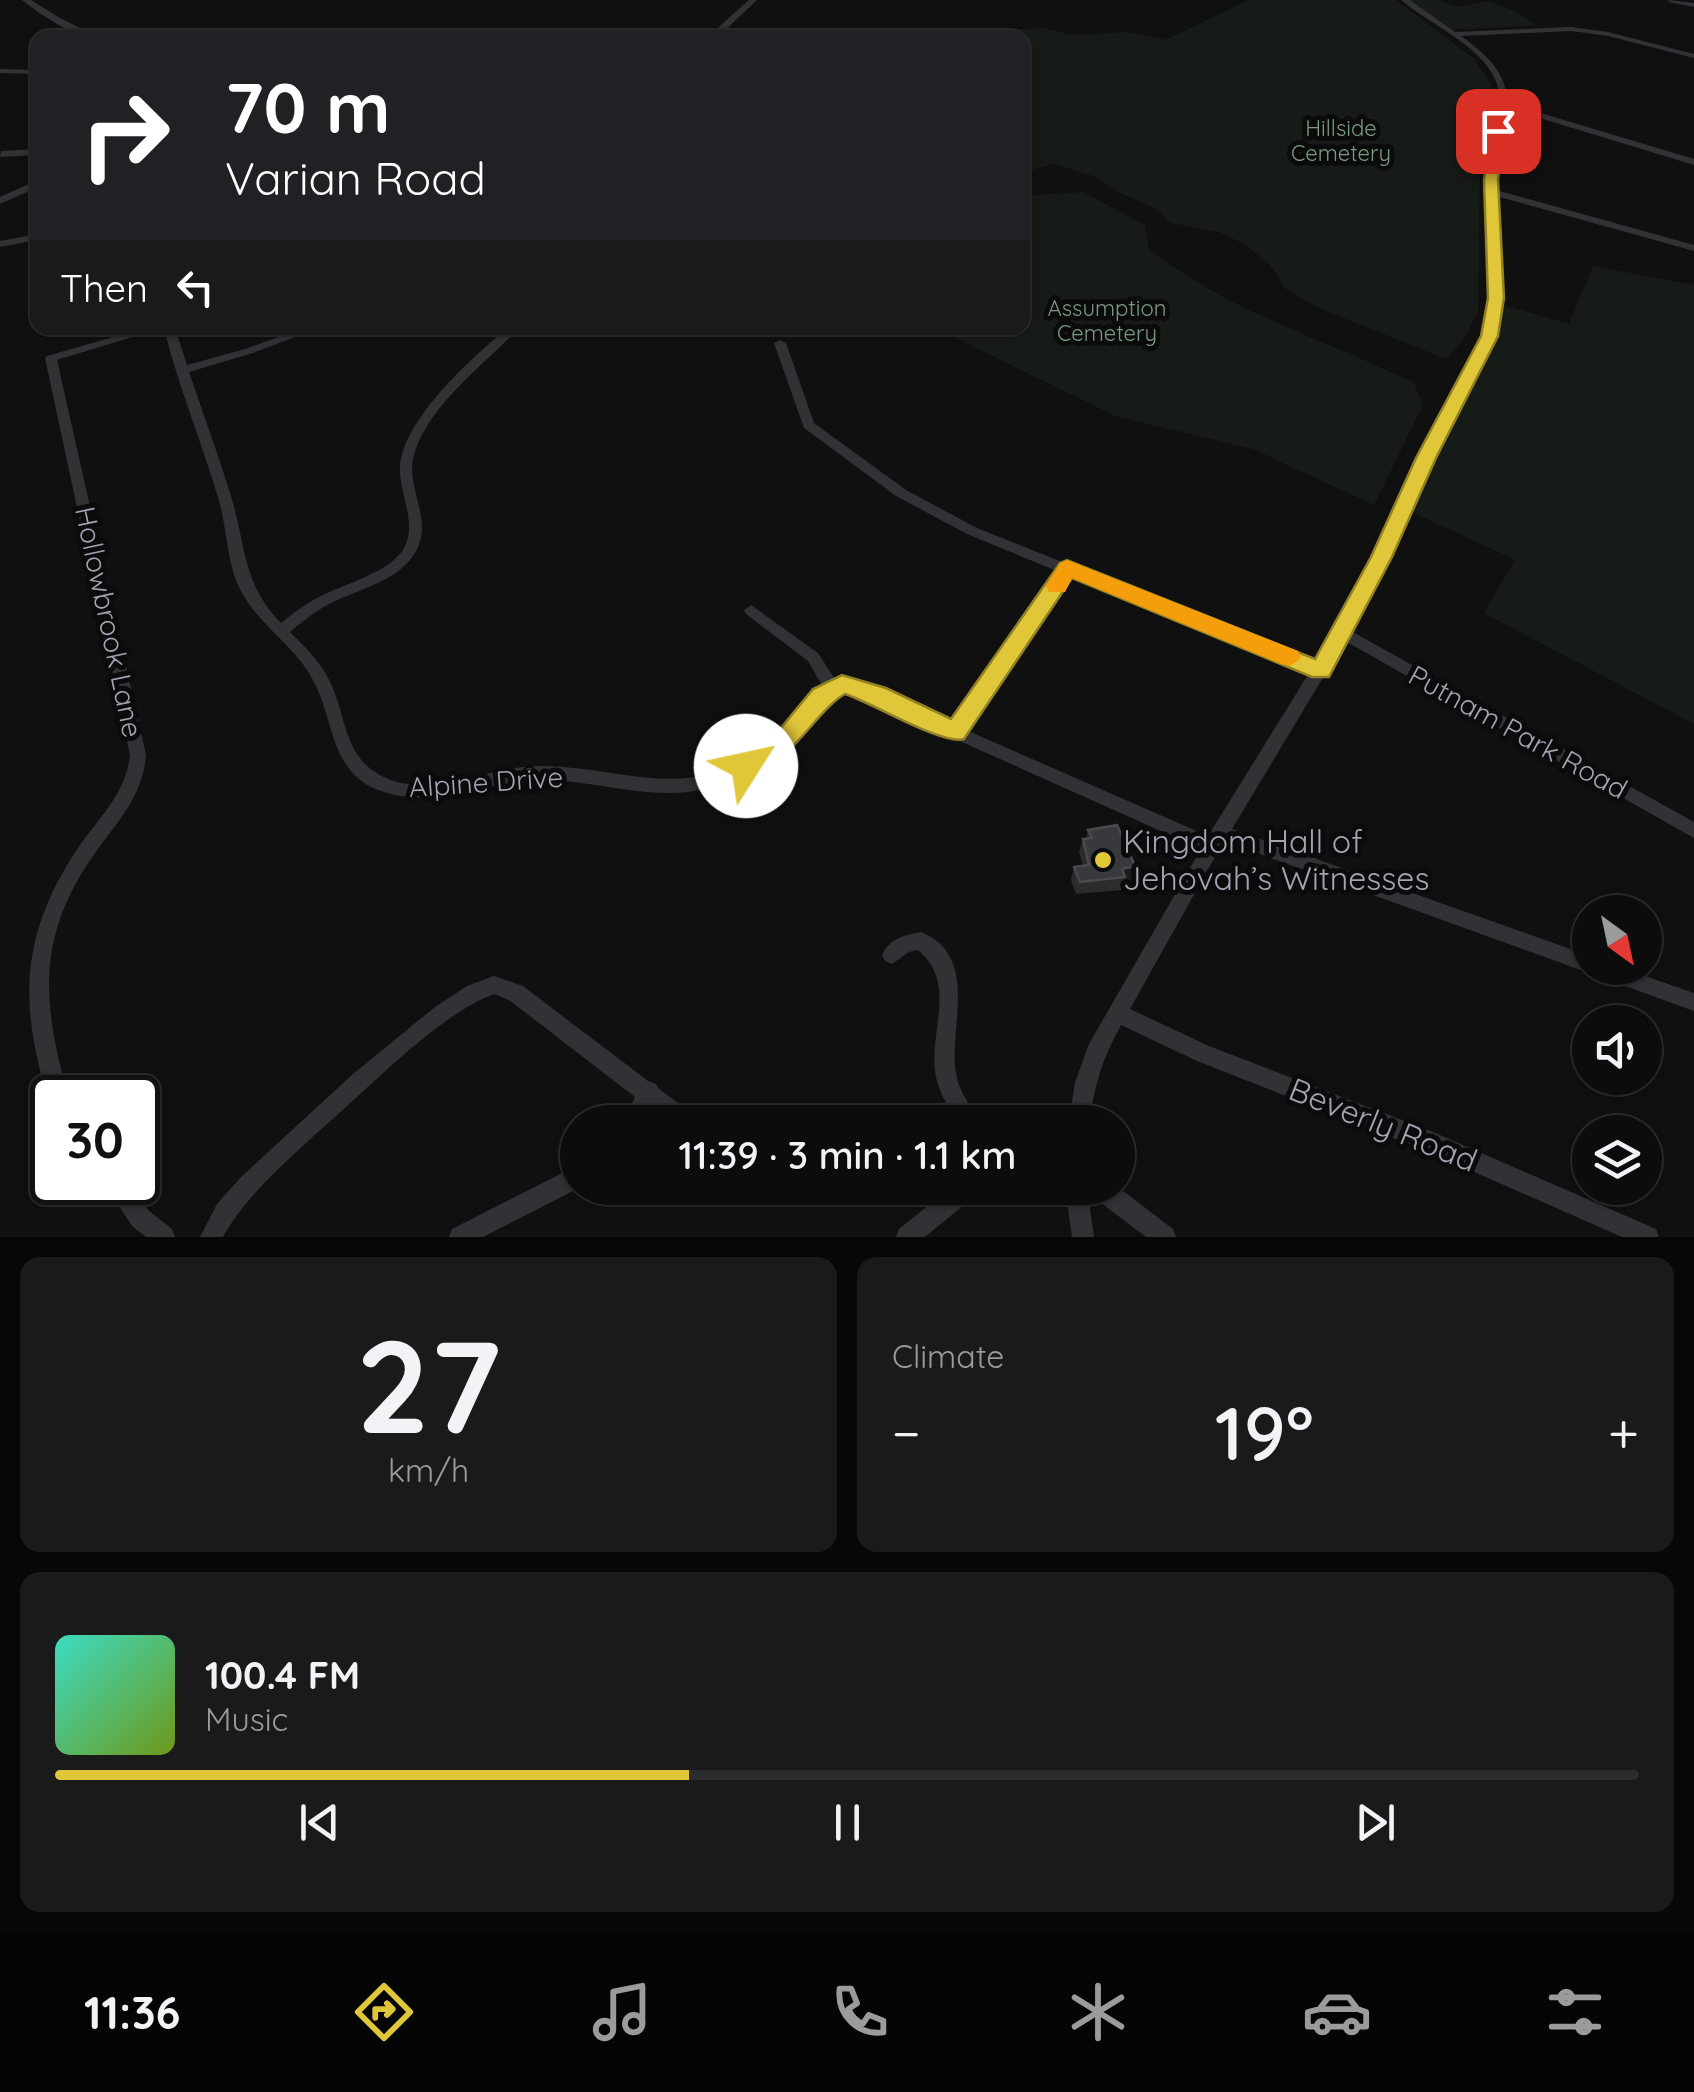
<!DOCTYPE html>
<meta charset="utf-8">
<style>
body{margin:0;font-family:Quicksand,sans-serif;background:#1a1a1b;color:#f1f3f6;height:100vh;display:flex;flex-direction:column;font-size:38px;white-space:nowrap}
*{box-sizing:border-box;margin:0}
p{font-size:32px;color:#9a9b9d}
.icon{flex:none;width:55px;height:55px;fill:none;stroke:currentColor;stroke-width:2;stroke-linecap:round;stroke-linejoin:round}
.map{position:relative;height:1237px;overflow:hidden}
.panel{display:flex;flex-direction:column;gap:20px;padding:20px;background:#070707;flex:1}
.panel>*{flex:none}
.banner{position:absolute;left:30px;top:30px;width:1000px;height:305px;border-radius:20px;box-shadow:0 2px 8px #0004,0 0 0 2px #2c2c2e;background:#202124;color:#fff;overflow:hidden}
.needle{width:65px;rotate:147deg}
.buttons{position:absolute;left:1572px;top:895px;display:grid;gap:20px}
.buttons a{display:grid;place-items:center;width:90px;height:90px;border-radius:50%;background:#0c0c0d;box-shadow:0 2px 8px #0004,0 0 0 2px #2c2c2e;font-size:50px}
.speed{position:absolute;left:30px;top:1075px;display:flex;gap:20px;font-size:50px;font-weight:700;text-align:center}
.speed>*{display:grid;place-content:center;width:130px;height:130px;border-radius:50%;background:#0c0c0d;box-shadow:0 2px 8px #0004,0 0 0 2px #2c2c2e;line-height:1}
.speed .limit{border:5px solid #111;border-radius:15px;background:#fff;color:#111}
.pin{position:absolute;display:grid;place-items:center;width:85px;height:85px;color:#fff;margin:-42px;border-radius:20px;box-shadow:0 5px 15px #0006}
.me{position:absolute;width:110px;margin:-55px;rotate:55deg;stroke-linejoin:round;filter:drop-shadow(0 0 8px #0008)}
.turn{display:flex;align-items:center;gap:35px;height:210px;padding:0 30px;font-size:45px}
.turn .icon{width:130px;height:130px;stroke-width:2.5}
.turn b{display:block;font-size:70px;line-height:85px}
.then{display:flex;align-items:center;height:95px;padding:0 30px;background:#0003;gap:20px;font-size:38px}
.big{font-size:75px;font-weight:600;line-height:1.1}
.panel .card{flex:1;display:flex;flex-direction:column;justify-content:center;gap:15px;min-width:0;padding:0 35px;border-radius:20px;background:#1a1a1b}
.panel .dial{align-items:center;gap:0}
.dial b{font-size:130px;line-height:1}
.song{display:flex;align-items:center;gap:30px}
.cover{width:120px;height:120px;border-radius:15px;background:linear-gradient(135deg,hsl(170 70% 55%),hsl(80 70% 35%))}
.played{height:10px;border-radius:5px;background:linear-gradient(90deg,#e0c639 40%,#2c2c2e 40%)}
.keys{display:flex;justify-content:space-around;direction:ltr}
.heat{display:flex;justify-content:space-between;align-items:center;font-size:55px;direction:ltr}
.panel .tiles{flex:1;display:grid;gap:20px;grid-template-columns:1fr 1fr}
.card:last-child{grid-column:span 2}
.trip{position:absolute;left:560px;top:1105px;width:575px;height:100px;border-radius:50px;background:#0c0c0d;box-shadow:0 2px 8px #0004,0 0 0 2px #2c2c2e;font-weight:600;line-height:100px;text-align:center}
.menu{display:flex;height:160px;justify-content:space-around;align-items:center;background:#050505;color:#9a9b9d}
.menu .icon{width:70px;height:70px}
.menu .on{color:#e0c639}
.menu b{font-size:45px;color:#f1f3f6}
.map>svg:first-child{display:block}
.green{fill:#171b18}
.lines{fill:none;stroke-linecap:round;stroke-linejoin:round}
.minor{fill:#313136;fill-rule:evenodd}
.wall{fill:#2c2c2f}
.shaded-wall{fill:#1b1b1d}
.building{fill:#39393d;stroke:#494a4f;stroke-width:2.5}
.route{fill:#e0c639;stroke:#928125;stroke-width:2.5}
.slow{fill:#f59e0b}
.poi-dot{fill:#e0c639;stroke:#0b0b0c;stroke-width:4}
.labels{text-anchor:middle;stroke-width:10;stroke-linejoin:round;paint-order:stroke}
.far-park-label{font-size:22px;fill:#7b9a82;stroke:#0b0b0c}
.street-label{font-size:28px;fill:#a2a4b1;stroke:#0b0b0c}
.near-poi-label{font-size:32px;fill:#a2a4b1;stroke:#0b0b0c;text-anchor:start}
.near-street-label{font-size:32px;fill:#a2a4b1;stroke:#0b0b0c}
</style>
<div class="map">
<svg width="1694" height="1237" viewBox="0 0 1694 1237">
<rect width="100%" height="100%" fill="#101011"/>
<path class="green" d="M 1248,0 L 1396,0 L 1473,58 L 1492,84 L 1493,93 L 1480,160 L 1478,312 L 1465,337 L 1446,359 L 1321,309 L 1287,290 L 1270,265 L 1246,245 L 1219,232 L 1171,223 L 1155,208 L 1120,193 L 1096,177 L 1054,164 L 1023,172 L 1022,38 L 955,37 L 982,31 L 1043,28 L 1071,35 L 1128,32 L 1166,40 Z
M 1410,0 L 1439,0 L 1457,7 L 1488,1 L 1515,11 L 1536,25 L 1452,30 Z
M 1083,192 L 1145,225 L 1149,249 C 1227,311 1326,340 1414,383 L 1423,405 L 1374,505 L 1253,449 L 1115,416 L 954,337 L 945,328 L 1022,328 L 1023,196 Z
M 1593,266 L 1694,285 L 1694,724 L 1484,613 L 1515,560 L 1404,508 L 1487,341 L 1500,304 L 1569,324 Z"/>
<g class="lines">
<path class="minor" d="M 22,0 L 31,0 L 60,18 L 100,38 C 73,38 43,16 22,0 Z
M 749,0 L 757,0 L 718,37 L 712,37 L 712,33 Z
M 1401,0 L 1410,0 L 1455,32 L 1571,27 L 1608,32 L 1694,54 L 1694,58 L 1608,36 L 1571,31 L 1461,36 C 1485,54 1507,71 1507,103 L 1694,159 L 1694,165 L 1507,108 L 1498,155 L 1496,190 L 1694,245 L 1694,251 L 1496,196 L 1500,283 L 1498,326 L 1351,631 L 1694,822 L 1694,838 L 1345,641 L 1232,829 L 1590,956 L 1590,968 L 1622,968 L 1694,993 L 1694,1011 L 1224,841 L 1130,1009 L 1209,1046 L 1433,1132 L 1656,1229 L 1659,1237 L 1622,1237 L 1429,1152 L 1197,1061 L 1121,1025 C 1101,1062 1096,1082 1089,1122 L 1069,1122 L 1075,1082 L 1089,1044 L 1201,849 L 848,691 C 819,696 808,728 789,747 C 768,768 737,781 709,788 C 653,803 599,780 543,780 C 487,780 434,811 378,790 C 331,772 334,722 315,684 C 298,647 258,626 240,589 C 227,563 227,529 219,501 C 202,442 178,386 164,328 L 175,328 L 187,365 L 245,349 L 304,328 L 319,328 L 253,353 L 189,372 C 203,413 218,454 231,496 C 247,548 241,581 281,623 C 293,613 305,604 319,597 C 343,584 390,573 404,548 C 417,525 401,497 400,472 C 398,423 472,358 507,328 L 519,328 C 485,364 424,408 413,459 C 407,492 436,524 413,556 C 394,583 355,590 327,605 C 313,613 302,622 290,632 C 306,648 323,664 332,686 C 345,715 345,753 375,772 C 418,801 477,772 523,767 C 592,760 659,795 726,769 C 745,761 764,752 778,737 C 794,721 804,701 823,687 L 808,661 L 746,614 L 744,610 L 751,605 L 818,653 L 836,681 L 855,681 L 952,724 L 1057,571 L 967,534 L 896,496 L 804,428 L 774,343 L 780,340 L 786,343 L 814,423 L 906,490 L 977,528 L 1316,663 L 1335,631 L 1486,326 C 1492,269 1482,212 1488,155 C 1491,131 1506,103 1495,79 C 1481,46 1428,23 1401,0 ZM 1069,576 L 1309,673 L 1208,836 L 966,730 Z
M 1668,0 L 1694,3 L 1694,7 L 1669,2 Z
M 0,69 L 38,70 L 38,74 L 0,73 Z
M 38,149 L 38,155 L 0,157 L 1,151 Z
M 38,180 L 38,187 L 0,204 L 0,197 Z
M 38,234 L 38,240 L 0,247 L 0,241 Z
M 145,328 L 162,328 L 57,360 L 146,755 C 143,794 120,819 98,849 C 36,933 41,1002 69,1098 L 52,1098 L 52,1106 C 43,1088 39,1066 35,1047 C 20,971 35,912 78,848 C 99,817 126,794 130,755 L 45,358 L 47,356 Z
M 921,932 C 981,957 948,1027 956,1073 C 958,1091 972,1106 978,1122 L 957,1122 C 948,1107 937,1089 935,1071 C 930,1028 957,983 918,950 L 909,952 L 892,964 L 885,961 L 882,955 C 890,938 905,935 921,932 Z
M 494,976 L 523,986 L 648,1081 L 656,1084 L 659,1089 L 693,1114 L 695,1122 L 668,1122 L 651,1109 L 644,1122 L 623,1122 L 635,1097 L 509,1000 L 494,994 C 444,1013 386,1071 346,1107 C 305,1145 250,1188 223,1237 L 200,1237 L 217,1204 L 241,1177 L 353,1074 L 435,1007 L 467,986 Z
M 578,1165 L 579,1188 L 483,1237 L 449,1237 L 452,1229 Z
M 103,1182 L 128,1182 L 148,1210 L 172,1229 L 175,1237 L 146,1237 L 132,1226 Z
M 1118,1187 L 1173,1229 L 1176,1237 L 1146,1237 L 1092,1196 L 1089,1188 Z
M 950,1188 L 978,1188 L 975,1196 L 925,1237 L 896,1237 L 899,1229 Z
M 1065,1188 L 1087,1188 L 1094,1237 L 1072,1237 Z"/>
</g>
<path class="wall" d="M 1088,830 L 1135,866 L 1131,879 L 1124,880 L 1121,890 L 1076,894 L 1071,880 L 1074,867 L 1083,866 L 1079,852 L 1083,839 L 1086,839 Z"/>
<path class="shaded-wall" d="M 1135,866 L 1131,879 L 1124,880 L 1125,877 L 1122,869 Z"/>
<path class="building" d="M 1117,825 L 1135,866 L 1122,869 L 1125,877 L 1080,882 L 1074,867 L 1089,865 L 1083,839 L 1092,838 L 1088,830 Z"/>
<path class="route" d="M 1498,127 L 1505,131 L 1498,180 L 1504,298 L 1498,336 L 1436,458 L 1392,557 L 1329,677 L 1312,677 L 1072,578 L 964,739 C 943,746 871,702 845,694 C 815,710 776,787 737,774 L 734,766 L 737,759 L 775,735 L 813,689 L 842,675 L 886,688 L 951,719 L 1060,563 L 1067,560 L 1315,659 L 1371,557 L 1416,458 L 1481,336 L 1488,298 L 1484,180 L 1491,131 Z"/>
<path class="slow" d="M 1067,560 L 1298,651 L 1301,658 L 1290,666 L 1281,664 L 1072,578 L 1065,592 L 1049,592 L 1046,586 L 1060,563 Z"/>
<circle class="poi-dot" cx="1103" cy="860" r="10"/>
<g class="labels">
<g class="far-park-label">
<text x="1341" y="136">Hillside<tspan x="1341" dy="25">Cemetery</tspan></text>
<text x="1107" y="316">Assumption<tspan x="1107" dy="25">Cemetery</tspan></text>
</g>
<g class="street-label">
<text transform="translate(109 622) rotate(78)" y="10">Hollowbrook Lane</text>
<text transform="translate(1518 732) rotate(29)" y="10">Putnam Park Road</text>
<text transform="translate(486 782) rotate(-4)" y="10">Alpine Drive</text>
</g>
<g class="near-poi-label">
<text x="1123" y="853">Kingdom Hall of<tspan x="1123" dy="37">Jehovah’s Witnesses</tspan></text>
</g>
<g class="near-street-label">
<text transform="translate(1383 1125) rotate(22)" y="11">Beverly Road</text>
</g>
</g>
</svg>
<div class="buttons">
<a><svg class="needle" viewBox="-14 -14 28 28"><path d="M0-13l5 13h-10z" fill="#e53935"/><path d="M0 13l5-13h-10z" fill="#9a9b9d"/></svg></a>
<a><svg class="icon" aria-label="sound" viewBox="0 0 24 24"><path d="M4 9h4l5-4v14l-5-4H4zM17 9q2 3 0 6"/></svg></a>
<a><svg class="icon" aria-label="layers" viewBox="0 0 24 24"><path d="M12 4l9 5-9 5-9-5zM3 14l9 5 9-5"/></svg></a>
</div>
<div class="speed"><div class="limit">30</div></div>
<div class="pin" style="left:1498px;top:131px;background:#d93025"><svg class="icon" aria-label="arrive" viewBox="0 0 24 24"><path d="M6 21V4h12l-3 4 3 4H6"/></svg></div>
<svg class="me" style="left:746px;top:766px" viewBox="-20 -20 40 40"><circle r="19" fill="#fff"/><path d="M0-13L10 11 0 6-10 11z" fill="#e0c639"/></svg>
<div class="trip">11:39 · 3 min · 1.1 km</div>
<div class="banner">
<div class="turn"><svg class="icon" aria-label="right" viewBox="0 0 24 24"><path d="M7 20v-9h11M14 6l5 5-5 5"/></svg><div><b>70 m</b>Varian Road</div></div>
<div class="then">Then<svg class="icon" aria-label="left" viewBox="0 0 24 24"><path d="M17 20v-9H6M10 6l-5 5 5 5"/></svg></div>
</div>
</div>
<section class="panel">
<div class="tiles">
<div class="card dial"><b>27</b><p>km/h</p></div>
<div class="card"><p>Climate</p>
<div class="heat"><a>−</a><b class="big">19°</b><a>+</a></div>
</div>
<div class="card">
<div class="song"><i class="cover"></i><div><b>100.4 FM</b><p>Music</p></div></div>
<div class="played"></div>
<div class="keys"><svg class="icon" aria-label="previous" viewBox="0 0 24 24"><path d="M18 5L8 12l10 7zM5 5v14"/></svg><svg class="icon" aria-label="pause" viewBox="0 0 24 24"><path d="M8 5v14M16 5v14"/></svg><svg class="icon" aria-label="next" viewBox="0 0 24 24"><path d="M6 5l10 7-10 7zM19 5v14"/></svg></div>
</div>
</div>
</section>
<nav class="menu">
<b>11:36</b>
<svg class="icon on" aria-label="directions" viewBox="0 0 24 24"><path d="M12 3l9 9-9 9-9-9zM9 14v-3h6M13 9l2 2-2 2"/></svg>
<svg class="icon" aria-label="music" viewBox="0 0 24 24"><path d="M9 18V5l10-2v13"/><circle cx="6" cy="18" r="3"/><circle cx="16" cy="16" r="3"/></svg>
<svg class="icon" aria-label="phone" viewBox="0 0 24 24"><path d="M5 4h4l2 5-3 2q2 4 5 5l2-3 5 2v4C11 20 4 13 5 4z"/></svg>
<svg class="icon" aria-label="climate" viewBox="0 0 24 24"><path d="M12 3v18M4 7l16 10M4 17L20 7"/></svg>
<svg class="icon" aria-label="car" viewBox="0 0 24 24"><path d="M5 17H2v-5l4-1 3-4h7l3 4 3 1v5h-3M9 17h6M6 11h13"/><circle cx="7" cy="17" r="2"/><circle cx="17" cy="17" r="2"/></svg>
<svg class="icon" aria-label="filters" viewBox="0 0 24 24"><path d="M4 7h16M4 17h16"/><circle cx="9" cy="7" r="2"/><circle cx="15" cy="17" r="2"/></svg>
</nav>
